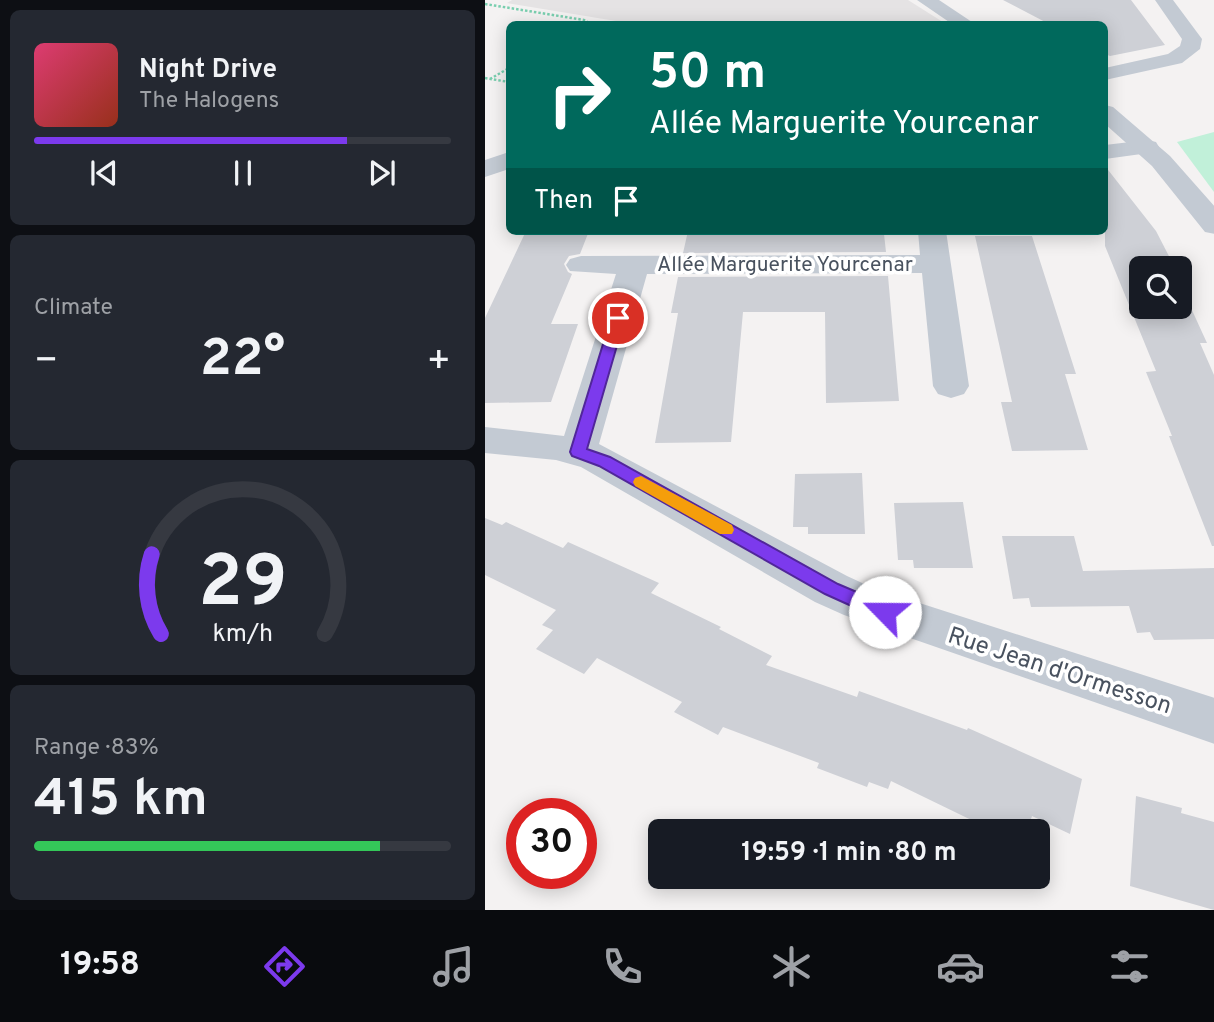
<!DOCTYPE html>
<meta charset="utf-8">
<style>
body{margin:0;font-family:Overpass,sans-serif;background:#242831;color:#f1f3f6;height:100vh;display:flex;flex-direction:column;font-size:26px;white-space:nowrap}
*{box-sizing:border-box;margin:0}
p{font-size:23px;color:#9ea1a6}
.icon{flex:none;width:38px;height:38px;fill:none;stroke:currentColor;stroke-width:2;stroke-linecap:round;stroke-linejoin:round}
.map{position:relative;flex:1;overflow:hidden}
.side{display:flex;flex-direction:column;gap:10px;padding:10px;background:#0d0f14;width:485px}
.side>*{flex:none}
.banner{position:absolute;left:21px;top:21px;width:602px;height:214px;border-radius:10px;box-shadow:0 4px 18px #0003;background:#00695c;color:#fff;overflow:hidden}
.buttons{position:absolute;left:644px;top:256px;display:grid;gap:14px}
.buttons a{display:grid;place-items:center;width:63px;height:63px;border-radius:10px;background:#171b24;box-shadow:0 4px 18px #0003;font-size:35px}
.speed{position:absolute;left:21px;top:798px;display:flex;gap:14px;font-size:35px;font-weight:700;text-align:center}
.speed>*{display:grid;place-content:center;width:91px;height:91px;border-radius:50%;background:#171b24;box-shadow:0 4px 18px #0003;line-height:1}
.speed .limit{border:10px solid #d22;background:#fff;color:#111}
.pin{position:absolute;display:grid;place-items:center;width:60px;height:60px;color:#fff;margin:-30px;border:4px solid #fff;border-radius:50%;box-shadow:0 2px 7px #0007}
.me{position:absolute;width:77px;margin:-38px;rotate:293deg;stroke-linejoin:round;filter:drop-shadow(0 0 5px #0008)}
.turn{display:flex;align-items:center;gap:24px;height:147px;padding:0 28px;font-size:32px}
.turn .icon{width:91px;height:91px;stroke-width:2.5}
.turn b{display:block;font-size:49px;line-height:60px}
.then{display:flex;align-items:center;height:66px;padding:0 28px;background:#0003;gap:14px;font-size:26px}
.big{font-size:52px;font-weight:700;line-height:1.1}
.side .card{flex:1;display:flex;flex-direction:column;justify-content:center;gap:10px;min-width:0;padding:0 24px;border-radius:10px;background:#242831}
.side .dial{align-items:center;gap:0}
.dial svg{height:182px;overflow:visible;fill:none;stroke:#363941;stroke-width:7;stroke-linecap:round;text-anchor:middle}
.dial text{fill:#f1f3f6;stroke:none}
.song{display:flex;align-items:center;gap:21px}
.cover{width:84px;height:84px;border-radius:10px;background:linear-gradient(135deg,hsl(340 70% 55%),hsl(10 70% 35%))}
.played{height:7px;border-radius:4px;background:linear-gradient(90deg,#7c3aed 75%,#363941 75%)}
.keys{display:flex;justify-content:space-around;direction:ltr}
.heat{display:flex;justify-content:space-between;align-items:center;font-size:38px;direction:ltr}
.charge{height:10px;border-radius:5px;background:linear-gradient(90deg,#34c759 83%,#363941 0)}
.trip{position:absolute;left:163px;top:819px;width:402px;height:70px;border-radius:10px;background:#171b24;box-shadow:0 4px 18px #0003;font-weight:700;line-height:70px;text-align:center}
.tab-bar{display:flex;height:112px;justify-content:space-around;align-items:center;background:#090b0e;color:#9ea1a6}
.tab-bar .icon{width:49px;height:49px}
.tab-bar .active{color:#7c3aed}
.tab-bar b{font-size:32px;color:#f1f3f6}
main{display:flex;flex:1;min-height:0}
.map>svg:first-child{display:block}
.education{fill:#e5e3e4}
.green{fill:#c1f0d9}
.building{fill:#ced0d6}
.lines{fill:none;stroke-linecap:round;stroke-linejoin:round}
.path{stroke:#79cfaf;stroke-width:2.5;stroke-dasharray:2.5 2;stroke-linecap:butt}
.minor{fill:#c3cad3;fill-rule:evenodd}
.tertiary{fill:#c3cad3;fill-rule:evenodd}
.route{fill:#7c3aed;stroke:#51269a;stroke-width:2}
.slow{fill:#f59e0b}
.labels{text-anchor:middle;stroke-width:7;stroke-linejoin:round;paint-order:stroke}
.far-street-label{font-size:21px;fill:#49525f;stroke:#fff}
.street-label{font-size:24px;fill:#49525f;stroke:#fff}
</style>
<main>
<section class="side">
<div class="card">
<div class="song"><i class="cover"></i><div><b>Night Drive</b><p>The Halogens</p></div></div>
<div class="played"></div>
<div class="keys"><svg class="icon" aria-label="previous" viewBox="0 0 24 24"><path d="M18 5L8 12l10 7zM5 5v14"/></svg><svg class="icon" aria-label="pause" viewBox="0 0 24 24"><path d="M8 5v14M16 5v14"/></svg><svg class="icon" aria-label="next" viewBox="0 0 24 24"><path d="M6 5l10 7-10 7zM19 5v14"/></svg></div>
</div>
<div class="card"><p>Climate</p>
<div class="heat"><a>−</a><b class="big">22°</b><a>+</a></div>
</div>
<div class="card dial"><svg viewBox="0 0 100 80">
<path d="M14 69A42 42 0 1 1 86 69"/>
<path d="M14 69A42 42 0 0 1 10 34" stroke="#7c3aed"/>
<text x="50" y="56" font-size="32" font-weight="700">29</text>
<text x="50" y="72" font-size="11">km/h</text>
</svg></div>
<div class="card"><p>Range · 83%</p><b class="big">415 km</b><div class="charge"></div></div>
</section>
<div class="map">
<svg width="730" height="910" viewBox="0 0 730 910">
<rect width="100%" height="100%" fill="#f4f2f2"/>
<path class="education" d="M 27,0 L 423,0 L 461,24 L 149,24 L 22,3 Z"/>
<path class="green" d="M 729,132 L 730,132 L 729,192 L 692,142 Z"/>
<path class="building" d="M 518,0 L 646,0 L 680,45 L 625,56 L 620,54 L 620,24 L 564,24 Z
M 620,166 L 671,231 L 687,262 L 684,262 L 687,268 L 656,268 L 656,306 L 695,306 L 695,284 L 722,343 L 715,343 L 729,375 L 729,546 L 727,546 L 684,436 L 687,436 L 661,372 L 671,371 L 620,246 Z
M 41,231 L 104,231 L 95,254 L 84,256 L 79,264 L 83,272 L 87,274 L 66,324 L 93,324 L 66,402 L 0,403 L 0,318 Z
M 203,231 L 392,231 L 392,234 L 399,234 L 401,252 L 198,253 Z
M 490,236 L 547,236 L 591,374 L 580,374 L 603,450 L 527,451 L 516,402 L 527,402 Z
M 403,276 L 414,401 L 341,403 L 340,312 L 258,312 L 246,442 L 170,443 L 193,313 L 186,313 L 193,277 Z
M 377,473 L 380,534 L 323,534 L 323,527 L 308,527 L 310,474 Z
M 478,502 L 488,568 L 429,568 L 428,560 L 413,560 L 409,503 Z
M 0,518 L 17,525 L 21,522 L 78,548 L 83,542 L 174,583 L 166,593 L 236,627 L 234,629 L 287,656 L 281,665 L 372,697 L 374,691 L 482,730 L 483,728 L 597,779 L 585,834 L 547,816 L 542,831 L 509,831 L 406,781 L 403,789 L 384,782 L 382,787 L 332,768 L 334,763 L 238,727 L 233,735 L 189,712 L 197,702 L 112,658 L 99,674 L 51,649 L 68,630 L 57,625 L 71,610 L 0,575 Z
M 517,536 L 589,536 L 598,571 L 729,568 L 729,639 L 669,640 L 665,632 L 652,633 L 644,606 L 546,607 L 544,598 L 528,599 Z
M 651,796 L 697,808 L 696,813 L 729,822 L 729,910 L 645,886 Z"/>
<g class="lines">
<path class="path" d="M 0,4 L 99,20 L 106,24
M 0,78 L 24,82
M 5,79 L 24,68"/>
<path class="minor" d="M 670,0 L 688,0 L 717,39 L 715,49 L 697,63 L 620,80 L 620,68 L 683,54 L 695,46 L 697,39 Z
M 662,140 L 671,142 L 674,147 L 671,152 L 620,159 L 620,145 Z
M 24,152 L 24,169 L 0,177 L 0,160 Z
M 433,231 L 461,231 L 484,386 L 479,394 L 466,398 L 453,394 L 448,386 L 437,273 L 162,274 L 114,444 L 362,576 L 388,588 L 730,698 L 730,744 L 359,615 L 330,602 L 96,467 L 71,460 L 0,453 L 0,427 L 79,436 L 131,274 L 85,271 L 81,265 L 85,259 L 96,256 L 435,255 Z"/>
<path class="tertiary" d="M 432,0 L 454,0 L 490,24 L 467,24 Z
M 620,105 L 628,107 L 685,156 L 730,207 L 730,234 L 720,232 L 667,166 L 620,124 Z"/>
</g>
<path class="route" d="M 133,314 L 140,318 L 102,449 L 125,457 L 353,584 L 407,607 L 409,612 L 407,618 L 400,620 L 393,618 L 340,594 L 114,466 L 87,456 L 85,452 L 126,318 Z"/>
<path class="slow" d="M 156,476 L 247,525 L 249,530 L 247,534 L 235,534 L 150,486 L 148,482 L 150,478 Z"/>
<g class="labels">
<g class="far-street-label">
<text x="300" y="271">Allée Marguerite Yourcenar</text>
</g>
<g class="street-label">
<text transform="translate(575 670) rotate(18)" y="8">Rue Jean d'Ormesson</text>
</g>
</g>
</svg>
<div class="buttons">
<a><svg class="icon" aria-label="search" viewBox="0 0 24 24"><circle cx="10" cy="10" r="6"/><path d="M15 15l6 6"/></svg></a>
</div>
<div class="speed"><div class="limit">30</div></div>
<div class="pin" style="left:133px;top:318px;background:#d93025"><svg class="icon" aria-label="arrive" viewBox="0 0 24 24"><path d="M6 21V4h12l-3 4 3 4H6"/></svg></div>
<svg class="me" style="left:400px;top:612px" viewBox="-20 -20 40 40"><circle r="19" fill="#fff"/><path d="M0-13L10 11 0 6-10 11z" fill="#7c3aed"/></svg>
<div class="trip">19:59 · 1 min · 80 m</div>
<div class="banner">
<div class="turn"><svg class="icon" aria-label="right" viewBox="0 0 24 24"><path d="M7 20v-9h11M14 6l5 5-5 5"/></svg><div><b>50 m</b>Allée Marguerite Yourcenar</div></div>
<div class="then">Then<svg class="icon" aria-label="arrive" viewBox="0 0 24 24"><path d="M6 21V4h12l-3 4 3 4H6"/></svg></div>
</div>
</div>
</main>
<nav class="tab-bar">
<b>19:58</b>
<svg class="icon active" aria-label="directions" viewBox="0 0 24 24"><path d="M12 3l9 9-9 9-9-9zM9 14v-3h6M13 9l2 2-2 2"/></svg>
<svg class="icon" aria-label="music" viewBox="0 0 24 24"><path d="M9 18V5l10-2v13"/><circle cx="6" cy="18" r="3"/><circle cx="16" cy="16" r="3"/></svg>
<svg class="icon" aria-label="phone" viewBox="0 0 24 24"><path d="M5 4h4l2 5-3 2q2 4 5 5l2-3 5 2v4C11 20 4 13 5 4z"/></svg>
<svg class="icon" aria-label="climate" viewBox="0 0 24 24"><path d="M12 3v18M4 7l16 10M4 17L20 7"/></svg>
<svg class="icon" aria-label="car" viewBox="0 0 24 24"><path d="M5 17H2v-5l4-1 3-4h7l3 4 3 1v5h-3M9 17h6M6 11h13"/><circle cx="7" cy="17" r="2"/><circle cx="17" cy="17" r="2"/></svg>
<svg class="icon" aria-label="filters" viewBox="0 0 24 24"><path d="M4 7h16M4 17h16"/><circle cx="9" cy="7" r="2"/><circle cx="15" cy="17" r="2"/></svg>
</nav>
